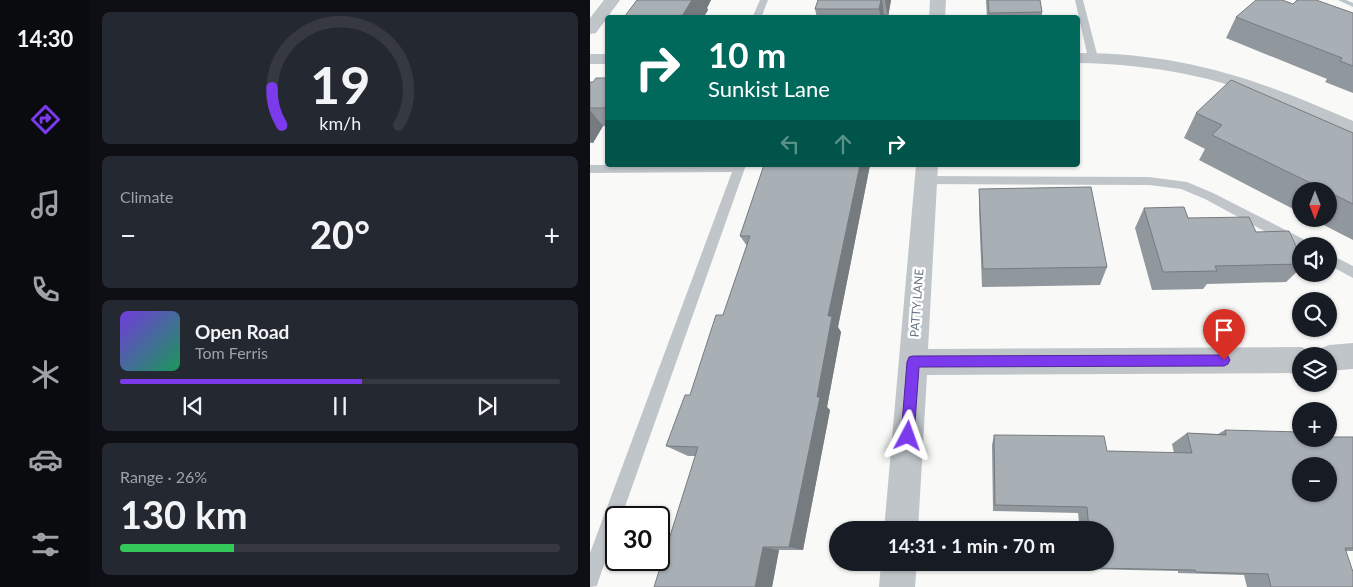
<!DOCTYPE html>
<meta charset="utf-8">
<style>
body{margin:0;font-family:Lato,sans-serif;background:#242831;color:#f1f3f6;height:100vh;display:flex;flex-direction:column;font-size:19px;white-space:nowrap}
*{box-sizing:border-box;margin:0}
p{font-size:16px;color:#9ea1a6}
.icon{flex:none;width:28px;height:28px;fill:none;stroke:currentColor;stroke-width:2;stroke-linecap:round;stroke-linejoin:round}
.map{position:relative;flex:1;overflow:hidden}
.drawer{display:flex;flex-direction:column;gap:12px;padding:12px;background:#0d0f14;width:500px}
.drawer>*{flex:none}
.banner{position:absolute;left:15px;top:15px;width:475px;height:152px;border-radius:5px;box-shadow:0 1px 4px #0004;background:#00695c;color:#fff;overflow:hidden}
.needle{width:32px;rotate:180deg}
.buttons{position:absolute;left:702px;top:182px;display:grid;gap:10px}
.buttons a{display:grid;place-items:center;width:45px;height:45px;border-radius:50%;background:#171b24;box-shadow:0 1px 4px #0004;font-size:25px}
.speed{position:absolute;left:15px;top:506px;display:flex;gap:10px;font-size:25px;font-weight:700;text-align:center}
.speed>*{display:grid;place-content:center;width:65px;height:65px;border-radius:50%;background:#171b24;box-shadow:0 1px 4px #0004;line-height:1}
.speed .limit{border:2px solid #111;border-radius:8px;background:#fff;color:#111}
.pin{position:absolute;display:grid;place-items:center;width:42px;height:42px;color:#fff;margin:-51px -21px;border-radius:50% 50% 50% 0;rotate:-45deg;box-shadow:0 0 5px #0007}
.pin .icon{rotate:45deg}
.me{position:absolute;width:55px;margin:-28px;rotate:4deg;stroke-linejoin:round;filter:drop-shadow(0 0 4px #0008)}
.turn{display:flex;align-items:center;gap:18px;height:105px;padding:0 20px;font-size:22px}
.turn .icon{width:65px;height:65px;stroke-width:2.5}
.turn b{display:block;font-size:35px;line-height:42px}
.lanes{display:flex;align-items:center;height:48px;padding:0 20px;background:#0003;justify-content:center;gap:25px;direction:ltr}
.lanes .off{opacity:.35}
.big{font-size:38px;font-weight:700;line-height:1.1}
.drawer .tile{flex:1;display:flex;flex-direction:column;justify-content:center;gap:8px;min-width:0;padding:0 18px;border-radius:8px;background:#242831}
.drawer .dial{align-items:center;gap:0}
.dial svg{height:130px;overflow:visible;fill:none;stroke:#363941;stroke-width:7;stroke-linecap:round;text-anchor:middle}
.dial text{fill:#f1f3f6;stroke:none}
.song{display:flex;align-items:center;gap:15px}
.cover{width:60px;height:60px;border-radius:8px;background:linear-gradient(135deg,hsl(260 70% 55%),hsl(150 70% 35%))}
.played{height:5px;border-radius:2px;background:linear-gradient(90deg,#7c3aed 55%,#363941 55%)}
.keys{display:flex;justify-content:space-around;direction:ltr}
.heat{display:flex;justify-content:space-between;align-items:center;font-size:28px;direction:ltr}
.charge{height:8px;border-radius:4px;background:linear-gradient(90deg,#34c759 26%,#363941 0)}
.trip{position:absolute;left:239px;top:521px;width:285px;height:50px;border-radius:25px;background:#171b24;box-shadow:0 1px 4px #0004;font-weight:700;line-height:50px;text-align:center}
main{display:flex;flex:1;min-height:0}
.dock{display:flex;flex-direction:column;width:90px;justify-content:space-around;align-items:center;background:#090b0e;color:#9ea1a6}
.dock .icon{width:35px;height:35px}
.dock .current{color:#7c3aed}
.dock b{font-size:22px;color:#f1f3f6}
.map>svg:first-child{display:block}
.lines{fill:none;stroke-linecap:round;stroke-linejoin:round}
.stream{fill:#bbc5ca;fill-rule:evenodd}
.lane{fill:#c0c5c9;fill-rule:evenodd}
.street{fill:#c0c5c9;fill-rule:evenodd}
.wall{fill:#90979d}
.shaded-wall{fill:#767b7f}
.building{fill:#a8b0b6;stroke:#767b7f;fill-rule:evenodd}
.route{fill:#7c3aed;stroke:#51269a}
.labels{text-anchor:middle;stroke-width:5;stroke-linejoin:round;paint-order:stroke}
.street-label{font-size:12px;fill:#667581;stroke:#fff}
</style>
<main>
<nav class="dock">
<b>14:30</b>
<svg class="icon current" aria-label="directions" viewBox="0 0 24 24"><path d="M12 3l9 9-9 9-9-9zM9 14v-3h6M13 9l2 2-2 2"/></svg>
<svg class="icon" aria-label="music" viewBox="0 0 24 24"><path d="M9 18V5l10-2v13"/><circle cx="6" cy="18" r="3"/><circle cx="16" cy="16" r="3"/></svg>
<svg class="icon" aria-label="phone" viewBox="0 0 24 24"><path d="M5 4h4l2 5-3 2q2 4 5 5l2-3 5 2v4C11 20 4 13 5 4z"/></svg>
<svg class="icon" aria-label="climate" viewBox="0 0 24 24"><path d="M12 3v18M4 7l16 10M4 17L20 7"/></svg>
<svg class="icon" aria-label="car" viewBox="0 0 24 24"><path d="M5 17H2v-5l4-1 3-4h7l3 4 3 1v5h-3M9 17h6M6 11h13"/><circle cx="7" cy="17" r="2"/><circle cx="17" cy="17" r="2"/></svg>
<svg class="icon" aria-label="filters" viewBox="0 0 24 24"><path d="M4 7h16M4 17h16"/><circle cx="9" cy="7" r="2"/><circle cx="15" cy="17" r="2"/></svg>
</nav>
<section class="drawer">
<div class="tile dial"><svg viewBox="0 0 100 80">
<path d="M14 69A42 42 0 1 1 86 69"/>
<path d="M14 69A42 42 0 0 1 8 46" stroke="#7c3aed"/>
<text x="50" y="56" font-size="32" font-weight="700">19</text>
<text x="50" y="72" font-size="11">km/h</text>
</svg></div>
<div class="tile"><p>Climate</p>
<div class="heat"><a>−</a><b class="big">20°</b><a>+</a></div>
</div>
<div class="tile">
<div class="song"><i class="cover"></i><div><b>Open Road</b><p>Tom Ferris</p></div></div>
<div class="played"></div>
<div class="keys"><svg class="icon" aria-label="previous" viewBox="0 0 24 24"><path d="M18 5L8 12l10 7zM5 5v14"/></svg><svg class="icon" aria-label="pause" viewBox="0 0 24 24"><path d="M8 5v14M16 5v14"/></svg><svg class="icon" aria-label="next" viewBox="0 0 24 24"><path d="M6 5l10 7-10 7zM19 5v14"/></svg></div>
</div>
<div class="tile"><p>Range · 26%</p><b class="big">130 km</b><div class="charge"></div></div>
</section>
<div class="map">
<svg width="763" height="587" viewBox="0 0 763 587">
<rect width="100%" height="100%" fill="#f9f9f7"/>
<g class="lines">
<path class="stream" d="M 748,0 L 756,0 L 763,3 L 763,7 Z"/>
<path class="lane" d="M 170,0 L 178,0 L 171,18 L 162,18 Z
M 485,0 L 493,0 L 508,58 L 506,60 L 500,60 L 498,58 Z
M 0,165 L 156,165 L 31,518 L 26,518 L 26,532 L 9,579 L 7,586 L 0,587 L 0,553 L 142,172 L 0,173 Z
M 336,176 L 559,177 L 597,182 L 623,193 L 719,242 L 720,246 L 711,246 L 711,250 L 709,250 L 615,199 L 591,189 L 559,185 L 336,184 L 330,180 Z
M 739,254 L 763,266 L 763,278 L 739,265 Z"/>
<path class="street" d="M 14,0 L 30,0 L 6,33 L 0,34 L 0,18 Z
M 340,0 L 356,0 L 355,18 L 339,18 Z
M 488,53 C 593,53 668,79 763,121 L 763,136 C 733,128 705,109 675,97 C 615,74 553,64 488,63 Z
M 0,54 L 18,54 L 18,64 L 0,64 Z
M 326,165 L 348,165 L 338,349 L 711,347 L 721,351 L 724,356 L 711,356 L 711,373 L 337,375 L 328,530 L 294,530 Z
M 763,343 L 763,369 L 739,371 L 739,356 L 726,356 L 729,349 L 739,345 Z
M 291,562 L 327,562 L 325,587 L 289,587 Z"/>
</g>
<path class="wall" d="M 47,0 L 121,0 L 117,8 L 118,10 L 113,18 L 36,18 L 35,16 Z
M 228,0 L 301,0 L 298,17 L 227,18 L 225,9 Z
M 396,0 L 450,0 L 452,12 L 452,18 L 397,18 Z
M 703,4 L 763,13 L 763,93 L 735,82 L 737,79 L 636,38 L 646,17 Z
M 18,78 L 18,126 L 13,126 L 3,143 L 0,143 L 0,82 L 3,82 Z
M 606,113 L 763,133 L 763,240 L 722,219 L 739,219 L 739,191 L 711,191 L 711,213 L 609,160 L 615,149 L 594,138 Z
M 174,165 L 280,165 L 248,327 L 251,332 L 237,407 L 240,410 L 213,550 L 189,550 L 182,587 L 105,456 L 98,456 L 76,446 L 100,395 L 133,315 L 157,246 L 150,236 Z
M 389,189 L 517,267 L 510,285 L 392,287 L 389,209 Z
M 554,208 L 666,232 L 711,257 L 711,268 L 696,282 L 617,284 L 613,289 L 562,290 L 545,228 Z
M 635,430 L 711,439 L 763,437 L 763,551 L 756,551 L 763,587 L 657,587 L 654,575 L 588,573 L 588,571 L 493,569 L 493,562 L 515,562 L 515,530 L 490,530 L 488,513 L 403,511 L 402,445 L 404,435 L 517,451 L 584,453 L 582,444 L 597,433 L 628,434 Z"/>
<path class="shaded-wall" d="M 102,0 L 121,0 L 117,8 L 118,10 L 113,18 L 93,18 L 92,16 Z
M 291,0 L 292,0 L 294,18 L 291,18 L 289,9 Z
M 295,0 L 301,0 L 298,17 Z
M 0,110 L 13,126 L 3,143 L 0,140 Z
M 270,165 L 280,165 L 248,327 L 251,332 L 237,407 L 240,410 L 213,550 L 199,547 L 227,397 L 238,316 Z
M 173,547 L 189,550 L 182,587 L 165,587 Z"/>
<path class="building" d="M 47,0 L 102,0 L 92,16 L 35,16 Z
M 228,0 L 291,0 L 289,9 L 225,9 Z
M 398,0 L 450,0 L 452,12 L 399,13 Z
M 666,0 L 692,0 L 703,4 L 707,0 L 726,0 L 763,13 L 763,66 L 750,61 L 752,58 L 646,17 Z
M 6,78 L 18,78 L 18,108 L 0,108 L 0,82 L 3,82 Z
M 641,80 L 763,133 L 763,204 L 739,192 L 739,191 L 737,191 L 622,135 L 632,125 L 606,113 Z
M 174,165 L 270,165 L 238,316 L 242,316 L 227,397 L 230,397 L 199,547 L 173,547 L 165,587 L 64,587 L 108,447 L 76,446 L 95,395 L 100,395 L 126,315 L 133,315 L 160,236 L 150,236 Z
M 501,187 L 517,267 L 393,269 L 389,189 Z
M 594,207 L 598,218 L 659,217 L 666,232 L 699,231 L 711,257 L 711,264 L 625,266 L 627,271 L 573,272 L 554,208 Z
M 635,430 L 711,432 L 711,439 L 739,439 L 739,437 L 763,437 L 763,548 L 755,548 L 763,572 L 763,587 L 681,587 L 678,574 L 606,572 L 605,570 L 503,568 L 502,562 L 515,562 L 515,530 L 499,530 L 497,507 L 405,505 L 404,435 L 514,436 L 517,451 L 602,453 L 597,433 L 636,435 ZM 711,466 L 739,466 L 739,494 L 711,494 Z"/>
<path class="route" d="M 634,355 L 638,356 L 640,360 L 638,364 L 634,366 L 329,367 L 324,436 L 322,441 L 318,443 L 313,441 L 311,436 L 317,362 L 319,357 L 323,356 Z"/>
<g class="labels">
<g class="street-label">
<text transform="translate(327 303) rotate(-86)" y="4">PATTY LANE</text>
</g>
</g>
</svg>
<div class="buttons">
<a><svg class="needle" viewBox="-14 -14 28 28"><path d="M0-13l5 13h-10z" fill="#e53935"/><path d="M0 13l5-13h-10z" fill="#9ea1a6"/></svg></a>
<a><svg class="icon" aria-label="sound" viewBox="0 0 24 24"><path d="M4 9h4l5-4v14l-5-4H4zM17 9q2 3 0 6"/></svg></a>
<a><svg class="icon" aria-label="search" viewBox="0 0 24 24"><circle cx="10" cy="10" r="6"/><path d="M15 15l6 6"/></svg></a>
<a><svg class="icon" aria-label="layers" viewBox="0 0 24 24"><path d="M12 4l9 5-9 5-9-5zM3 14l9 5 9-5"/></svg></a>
<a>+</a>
<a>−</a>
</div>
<div class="speed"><div class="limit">30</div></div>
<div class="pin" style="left:634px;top:360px;background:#d93025"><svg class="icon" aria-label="arrive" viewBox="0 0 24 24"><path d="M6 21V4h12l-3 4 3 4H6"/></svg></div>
<svg class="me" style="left:318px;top:436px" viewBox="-20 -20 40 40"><path d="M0-17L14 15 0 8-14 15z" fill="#7c3aed" stroke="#fff" stroke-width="4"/></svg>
<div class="trip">14:31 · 1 min · 70 m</div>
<div class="banner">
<div class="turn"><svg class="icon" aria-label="right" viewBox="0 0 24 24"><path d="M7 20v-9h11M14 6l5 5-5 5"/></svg><div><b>10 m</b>Sunkist Lane</div></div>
<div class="lanes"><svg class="icon off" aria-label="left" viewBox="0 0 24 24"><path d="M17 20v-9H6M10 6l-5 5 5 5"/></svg><svg class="icon off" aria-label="ahead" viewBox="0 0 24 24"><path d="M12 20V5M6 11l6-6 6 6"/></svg><svg class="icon" aria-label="right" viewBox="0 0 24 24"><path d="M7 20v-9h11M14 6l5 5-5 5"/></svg></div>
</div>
</div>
</main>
